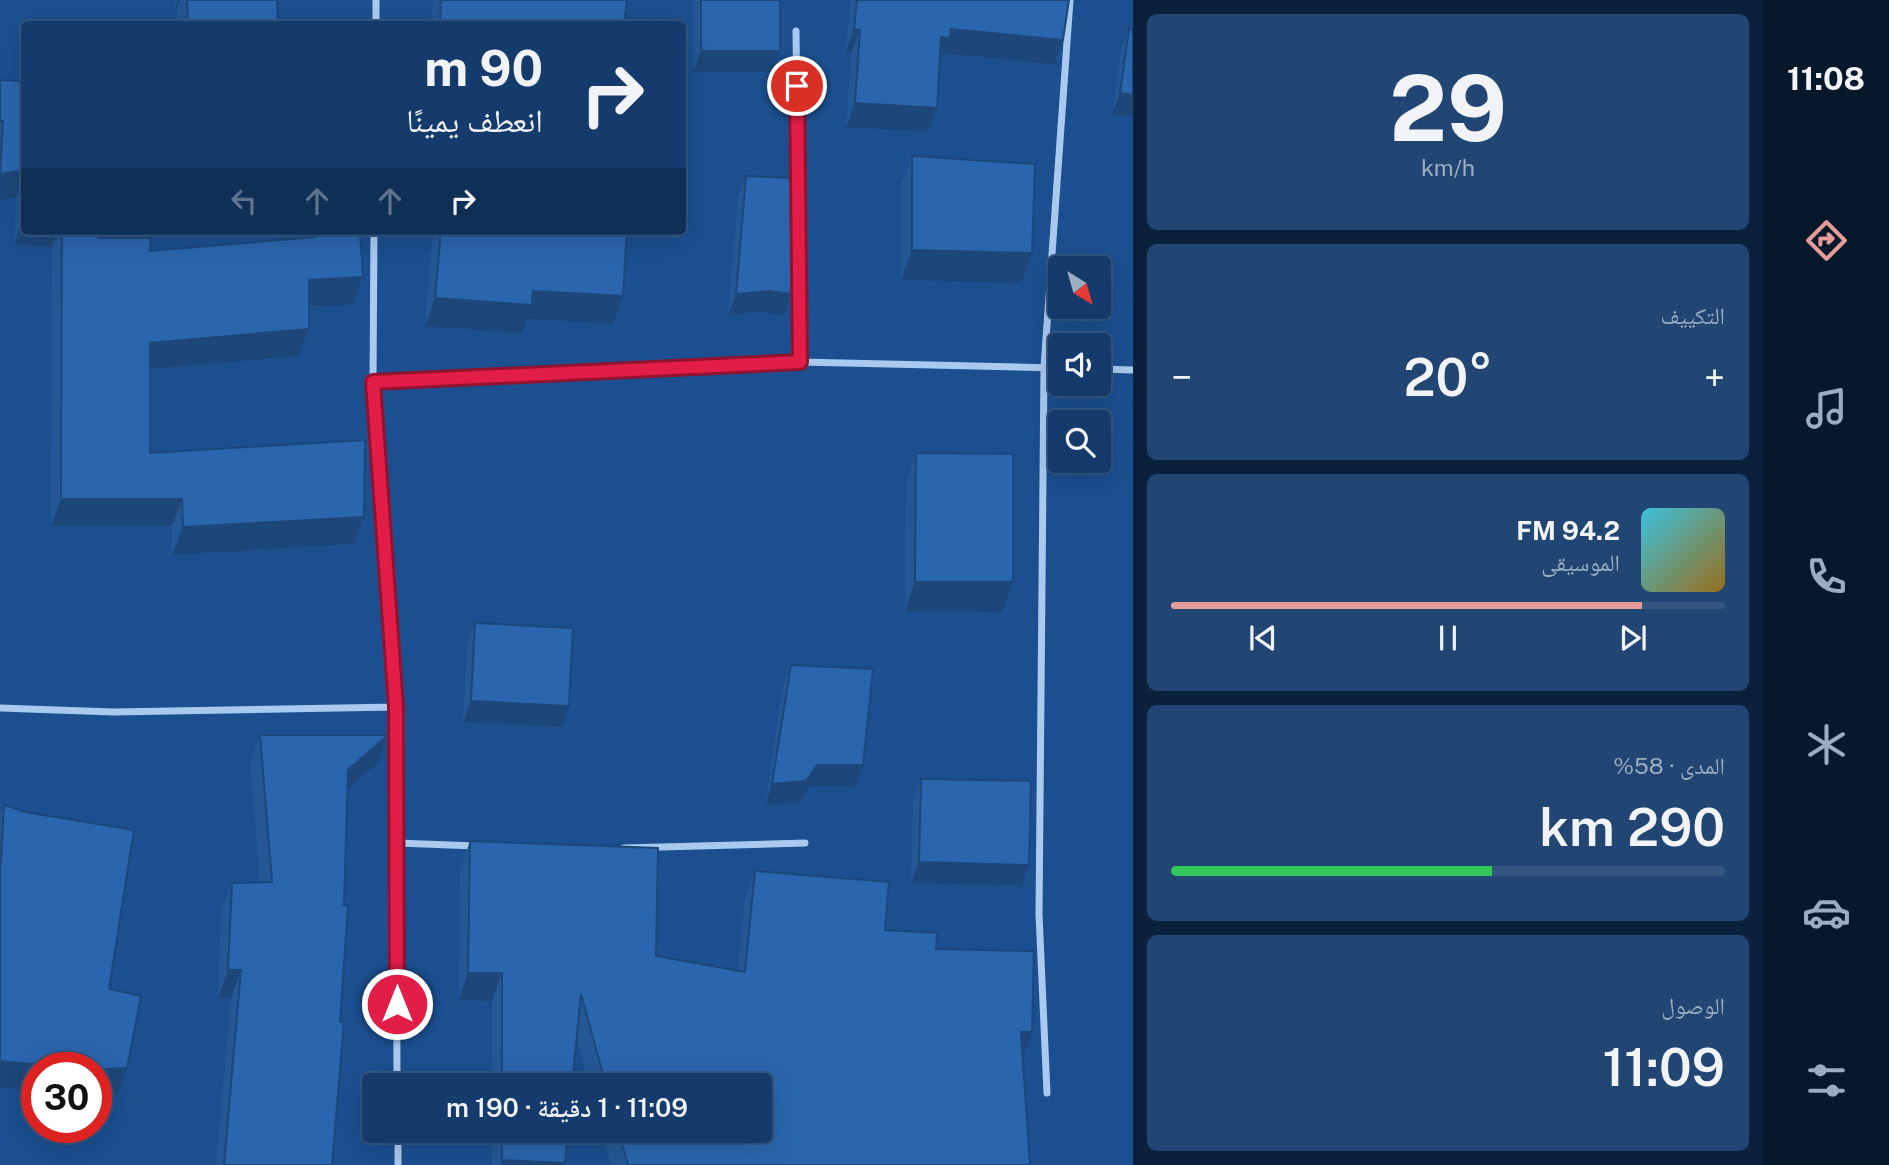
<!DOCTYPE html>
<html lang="ar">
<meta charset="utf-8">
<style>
body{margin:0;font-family:"Public Sans","Noto Naskh Arabic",sans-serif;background:#214673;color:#f1f3f6;direction:rtl;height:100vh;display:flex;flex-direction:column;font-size:26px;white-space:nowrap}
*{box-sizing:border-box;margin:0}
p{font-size:23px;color:#9dadc1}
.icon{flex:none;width:38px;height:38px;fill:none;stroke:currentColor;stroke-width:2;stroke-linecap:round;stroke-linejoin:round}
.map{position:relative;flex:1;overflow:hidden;direction:ltr}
.side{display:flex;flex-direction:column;gap:14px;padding:14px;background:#0b203b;width:630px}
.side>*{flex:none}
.banner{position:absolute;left:21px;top:21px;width:665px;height:214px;border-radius:7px;box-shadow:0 7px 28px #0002,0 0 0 2px #33557e;direction:rtl;background:#143b6b;color:#f1f3f6;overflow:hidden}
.needle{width:46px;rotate:143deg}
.buttons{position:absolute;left:1048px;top:256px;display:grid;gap:14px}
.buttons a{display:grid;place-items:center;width:63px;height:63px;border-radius:7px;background:#143b6b;box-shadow:0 7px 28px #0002,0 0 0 2px #33557e;font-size:35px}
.speed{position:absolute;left:21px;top:1052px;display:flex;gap:14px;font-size:35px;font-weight:700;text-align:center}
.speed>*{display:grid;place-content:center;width:91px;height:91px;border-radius:50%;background:#143b6b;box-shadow:0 7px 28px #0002,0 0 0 2px #33557e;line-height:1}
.speed .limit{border:10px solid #d22;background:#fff;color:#111}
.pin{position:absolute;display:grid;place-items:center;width:60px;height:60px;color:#fff;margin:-30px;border:4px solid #fff;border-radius:50%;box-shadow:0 2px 7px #0007}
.me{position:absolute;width:77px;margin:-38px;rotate:0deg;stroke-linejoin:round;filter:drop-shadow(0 0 5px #0008)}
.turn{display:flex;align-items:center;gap:24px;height:147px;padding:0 28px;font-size:32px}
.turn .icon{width:91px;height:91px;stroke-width:2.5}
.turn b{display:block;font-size:49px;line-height:60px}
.lanes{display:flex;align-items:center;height:66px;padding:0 28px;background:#0003;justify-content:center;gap:35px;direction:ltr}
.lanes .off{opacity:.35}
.big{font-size:52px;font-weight:600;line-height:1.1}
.side .tile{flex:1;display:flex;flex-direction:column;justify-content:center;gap:10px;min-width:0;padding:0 24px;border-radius:10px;background:#214673}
.side .dial{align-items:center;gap:0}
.dial b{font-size:91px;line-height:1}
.song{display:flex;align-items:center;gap:21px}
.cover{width:84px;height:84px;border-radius:10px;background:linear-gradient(135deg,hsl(190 70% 55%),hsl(40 70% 35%))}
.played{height:7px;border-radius:4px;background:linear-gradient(90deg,#e69b98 85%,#33557e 85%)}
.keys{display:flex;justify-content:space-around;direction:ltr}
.heat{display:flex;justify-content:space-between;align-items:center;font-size:38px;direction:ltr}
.charge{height:10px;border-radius:5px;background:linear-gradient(90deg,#34c759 58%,#33557e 0)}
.trip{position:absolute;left:362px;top:1073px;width:410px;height:70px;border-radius:7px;background:#143b6b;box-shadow:0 7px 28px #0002,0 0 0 2px #33557e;font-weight:600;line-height:70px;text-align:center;direction:rtl}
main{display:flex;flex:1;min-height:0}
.tab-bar{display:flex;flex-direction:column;width:126px;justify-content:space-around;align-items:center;background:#08182b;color:#9dadc1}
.tab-bar .icon{width:49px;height:49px}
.tab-bar .current{color:#e69b98}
.tab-bar b{font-size:32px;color:#f1f3f6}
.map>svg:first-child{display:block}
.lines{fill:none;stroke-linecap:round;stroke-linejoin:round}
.minor{stroke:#a9c9ee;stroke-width:7}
.wall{fill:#245895}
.shaded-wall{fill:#1d4779}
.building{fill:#2a66ad;stroke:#1d4779;stroke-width:2}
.route-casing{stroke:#92132f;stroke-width:18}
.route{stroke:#e11d48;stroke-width:12}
</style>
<main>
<nav class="tab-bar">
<b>11:08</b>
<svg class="icon current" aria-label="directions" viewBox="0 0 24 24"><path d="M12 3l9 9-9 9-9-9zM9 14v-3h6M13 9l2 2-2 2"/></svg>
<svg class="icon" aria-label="music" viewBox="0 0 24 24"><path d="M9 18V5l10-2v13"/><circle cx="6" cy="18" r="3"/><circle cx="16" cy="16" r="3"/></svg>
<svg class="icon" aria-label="phone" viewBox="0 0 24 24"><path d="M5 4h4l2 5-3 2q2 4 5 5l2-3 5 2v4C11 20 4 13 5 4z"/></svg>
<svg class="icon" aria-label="climate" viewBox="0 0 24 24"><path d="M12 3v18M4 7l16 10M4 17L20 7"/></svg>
<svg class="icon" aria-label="car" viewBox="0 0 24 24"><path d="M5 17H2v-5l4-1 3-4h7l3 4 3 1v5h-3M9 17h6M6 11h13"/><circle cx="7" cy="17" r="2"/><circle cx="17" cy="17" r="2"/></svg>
<svg class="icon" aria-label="filters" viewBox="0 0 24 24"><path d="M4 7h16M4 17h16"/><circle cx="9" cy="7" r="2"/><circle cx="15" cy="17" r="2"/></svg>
</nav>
<section class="side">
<div class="tile dial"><b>29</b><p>km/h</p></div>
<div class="tile"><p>التكييف</p>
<div class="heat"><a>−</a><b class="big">20°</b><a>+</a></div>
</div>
<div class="tile">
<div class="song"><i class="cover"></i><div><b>94.2 FM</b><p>الموسيقى</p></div></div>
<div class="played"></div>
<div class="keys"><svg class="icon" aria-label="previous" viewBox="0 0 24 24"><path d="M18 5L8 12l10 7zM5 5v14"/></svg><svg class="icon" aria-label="pause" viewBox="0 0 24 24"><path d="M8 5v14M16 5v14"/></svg><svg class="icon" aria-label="next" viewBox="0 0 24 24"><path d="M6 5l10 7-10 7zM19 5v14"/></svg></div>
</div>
<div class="tile"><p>المدى · 58%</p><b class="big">290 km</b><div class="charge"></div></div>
<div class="tile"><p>الوصول</p><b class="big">11:09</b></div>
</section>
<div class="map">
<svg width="1133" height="1165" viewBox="0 0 1133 1165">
<rect width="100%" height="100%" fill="#1b4f8f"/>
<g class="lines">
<path class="minor" d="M 376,24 L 376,0
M 796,31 L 800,362
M 374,231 L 373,382 L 396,707 L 397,1085
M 1099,369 L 1133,370
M 373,382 L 800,362 L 1060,368
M 0,708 L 113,712 L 396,707
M 397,843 L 476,846
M 624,848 L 805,843
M 1047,1093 L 1039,914 L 1044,367 L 1070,0
M 398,1130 L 398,1165"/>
</g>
<path class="wall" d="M 175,0 L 277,0 L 278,24 L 177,24 L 177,9 L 175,9 Z
M 433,0 L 627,0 L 624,24 L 431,24 Z
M 694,0 L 780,0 L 772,72 L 693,72 Z
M 851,0 L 1069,0 L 1054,64 L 944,53 L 941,62 L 939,62 L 937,108 L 928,132 L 846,127 L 851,54 L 845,53 Z
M 1129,29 L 1133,117 L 1112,114 L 1121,50 Z
M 0,80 L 24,81 L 24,231 L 99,231 L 98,238 L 150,251 L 303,238 L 303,231 L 360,231 L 363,277 L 353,305 L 309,307 L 309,329 L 299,356 L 150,369 L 150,453 L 364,517 L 354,544 L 172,555 L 172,526 L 51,526 L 52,247 L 14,244 L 16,198 L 0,200 Z
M 912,156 L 1032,253 L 1021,283 L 901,280 L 901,186 Z
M 746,176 L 784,315 L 761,312 L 728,315 L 738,197 Z
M 433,231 L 627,231 L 623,296 L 613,324 L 527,319 L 522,333 L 425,326 Z
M 916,453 L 1013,582 L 1002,612 L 905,611 L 906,483 Z
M 475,623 L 562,727 L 463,722 L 467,644 Z
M 791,665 L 863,765 L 855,787 L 810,786 L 799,803 L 765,805 L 783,686 Z
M 260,735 L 388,735 L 378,763 L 348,790 L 340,1022 L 332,1165 L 216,1165 L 231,999 L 218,998 L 221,911 L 232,883 L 260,882 L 250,763 Z
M 921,779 L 1029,865 L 1022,886 L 911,883 L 913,800 Z
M 4,805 L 109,989 L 127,1068 L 118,1094 L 99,1094 L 96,1103 L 96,1068 L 37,1068 L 37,1099 L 31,1098 L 32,1091 L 0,1087 L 0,815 Z
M 470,841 L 656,956 L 738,971 L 745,898 L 755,871 L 885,930 L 936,949 L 1023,1057 L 1030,1165 L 611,1165 L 601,1130 L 760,1130 L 760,1085 L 589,1085 L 577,1040 L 572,1085 L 492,1085 L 492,1001 L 459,1000 L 460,869 Z
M 492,1130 L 568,1130 L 564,1165 L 492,1165 Z"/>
<path class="shaded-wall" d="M 178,0 L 180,0 L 177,9 L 175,9 Z
M 854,29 L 860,30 L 851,54 L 845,53 Z
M 951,29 L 1063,40 L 1054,64 L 944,53 L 941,62 L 932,62 L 941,37 Z
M 701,51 L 780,51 L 772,72 L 693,72 Z
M 1120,93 L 1133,95 L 1133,117 L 1112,114 Z
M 855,103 L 937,108 L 928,132 L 846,127 Z
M 24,170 L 24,174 L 16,198 L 0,200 L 0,174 Z
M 24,216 L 24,231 L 58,231 L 52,247 L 14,244 Z
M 912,250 L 1032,253 L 1021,283 L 901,280 Z
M 363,277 L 353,305 L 299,307 L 309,280 Z
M 533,291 L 623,296 L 613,324 L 527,319 L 522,333 L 425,326 L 435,298 Z
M 769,291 L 791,294 L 784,315 L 761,312 L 728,315 L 736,294 Z
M 309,329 L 299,356 L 140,370 L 150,343 Z
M 61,499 L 182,499 L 172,526 L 51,526 Z
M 364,517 L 354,544 L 172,555 L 183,527 Z
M 915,582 L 1013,582 L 1002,612 L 905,611 Z
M 471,701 L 569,706 L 562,727 L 463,722 Z
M 388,735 L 378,763 L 338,798 L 348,770 Z
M 817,765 L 863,765 L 855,787 L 810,786 L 799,803 L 765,805 L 772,784 Z
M 919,862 L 1029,865 L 1022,886 L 911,883 Z
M 228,970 L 241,970 L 231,999 L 218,998 Z
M 468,973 L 502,973 L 492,1001 L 459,1000 Z
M 1021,1032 L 1032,1032 L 1022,1059 Z
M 0,1061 L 41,1065 L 40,1068 L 37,1068 L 37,1077 L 32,1091 L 0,1087 Z
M 127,1068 L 118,1094 L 99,1094 L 102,1086 L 104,1069 Z
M 502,1160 L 565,1163 L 564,1165 L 501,1165 Z"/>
<path class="building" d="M 187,0 L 277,0 L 278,24 L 188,24 Z
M 441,0 L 627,0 L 624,24 L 440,24 Z
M 701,0 L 780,0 L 780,51 L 701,51 Z
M 857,0 L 1069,0 L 1063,40 L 951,29 L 950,38 L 941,37 L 937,108 L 855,103 L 860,30 L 854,29 Z
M 1129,29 L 1133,30 L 1133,95 L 1120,93 Z
M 0,80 L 24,81 L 24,170 L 0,174 L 3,121 L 0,121 Z
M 912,156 L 1035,164 L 1032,253 L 912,250 Z
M 746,176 L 796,178 L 791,294 L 769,291 L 736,294 Z
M 62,231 L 99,231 L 98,238 L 151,238 L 150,251 L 315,237 L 315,231 L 360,231 L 363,277 L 309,280 L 309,329 L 150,343 L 150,453 L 365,440 L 364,517 L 183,527 L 182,499 L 61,499 Z
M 441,231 L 627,231 L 623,296 L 533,291 L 532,305 L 435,298 Z
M 916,453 L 1013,454 L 1013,582 L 915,582 Z
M 475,623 L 573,628 L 569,706 L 471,701 Z
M 791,665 L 873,669 L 863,765 L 817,765 L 806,781 L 772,784 Z
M 260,735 L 388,735 L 348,770 L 344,905 L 348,906 L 340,1022 L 344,1022 L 332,1165 L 224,1165 L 241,970 L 228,970 L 232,883 L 272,882 Z
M 921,779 L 1031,781 L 1029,865 L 919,862 Z
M 4,805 L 25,812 L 134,830 L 109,989 L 141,996 L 127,1068 L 104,1069 L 102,1086 L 96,1084 L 96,1068 L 41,1068 L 41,1065 L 0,1061 L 0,869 L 1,859 Z
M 470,841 L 658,848 L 656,956 L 745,972 L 755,871 L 889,882 L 885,930 L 937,933 L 936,949 L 1034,951 L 1032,1032 L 1021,1032 L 1030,1165 L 628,1165 L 618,1130 L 760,1130 L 760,1085 L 606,1085 L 581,994 L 572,1085 L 502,1085 L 502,973 L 468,973 Z
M 502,1130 L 568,1130 L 565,1163 L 502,1160 Z"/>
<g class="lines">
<defs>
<path id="route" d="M 397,1004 L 396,707 L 373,382 L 800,362 L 797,86"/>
</defs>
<use href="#route" class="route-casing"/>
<use href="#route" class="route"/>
</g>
</svg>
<div class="buttons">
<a><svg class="needle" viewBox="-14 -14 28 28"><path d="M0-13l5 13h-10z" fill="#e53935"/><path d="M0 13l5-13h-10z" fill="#9dadc1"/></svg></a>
<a><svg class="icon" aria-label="sound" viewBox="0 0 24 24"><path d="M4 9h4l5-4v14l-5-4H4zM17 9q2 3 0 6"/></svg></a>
<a><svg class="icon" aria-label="search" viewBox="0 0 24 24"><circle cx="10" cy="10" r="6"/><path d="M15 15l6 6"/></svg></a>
</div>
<div class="speed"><div class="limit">30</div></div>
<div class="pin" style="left:797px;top:86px;background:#d93025"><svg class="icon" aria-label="arrive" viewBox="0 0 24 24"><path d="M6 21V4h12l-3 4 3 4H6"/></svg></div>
<svg class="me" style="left:397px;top:1004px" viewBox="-20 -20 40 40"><circle r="17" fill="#e11d48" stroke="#fff" stroke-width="3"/><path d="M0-11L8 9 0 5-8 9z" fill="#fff"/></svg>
<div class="trip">11:09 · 1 دقيقة · 190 m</div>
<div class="banner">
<div class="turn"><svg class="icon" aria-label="right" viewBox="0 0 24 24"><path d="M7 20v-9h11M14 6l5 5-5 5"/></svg><div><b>90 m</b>انعطف يمينًا</div></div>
<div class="lanes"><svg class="icon off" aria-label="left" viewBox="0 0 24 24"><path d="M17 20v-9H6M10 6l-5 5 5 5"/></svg><svg class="icon off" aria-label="ahead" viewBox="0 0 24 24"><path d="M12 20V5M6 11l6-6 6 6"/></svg><svg class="icon off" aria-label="ahead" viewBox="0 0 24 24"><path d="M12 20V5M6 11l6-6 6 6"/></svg><svg class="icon" aria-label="right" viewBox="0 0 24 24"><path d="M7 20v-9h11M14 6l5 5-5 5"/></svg></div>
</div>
</div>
</main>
